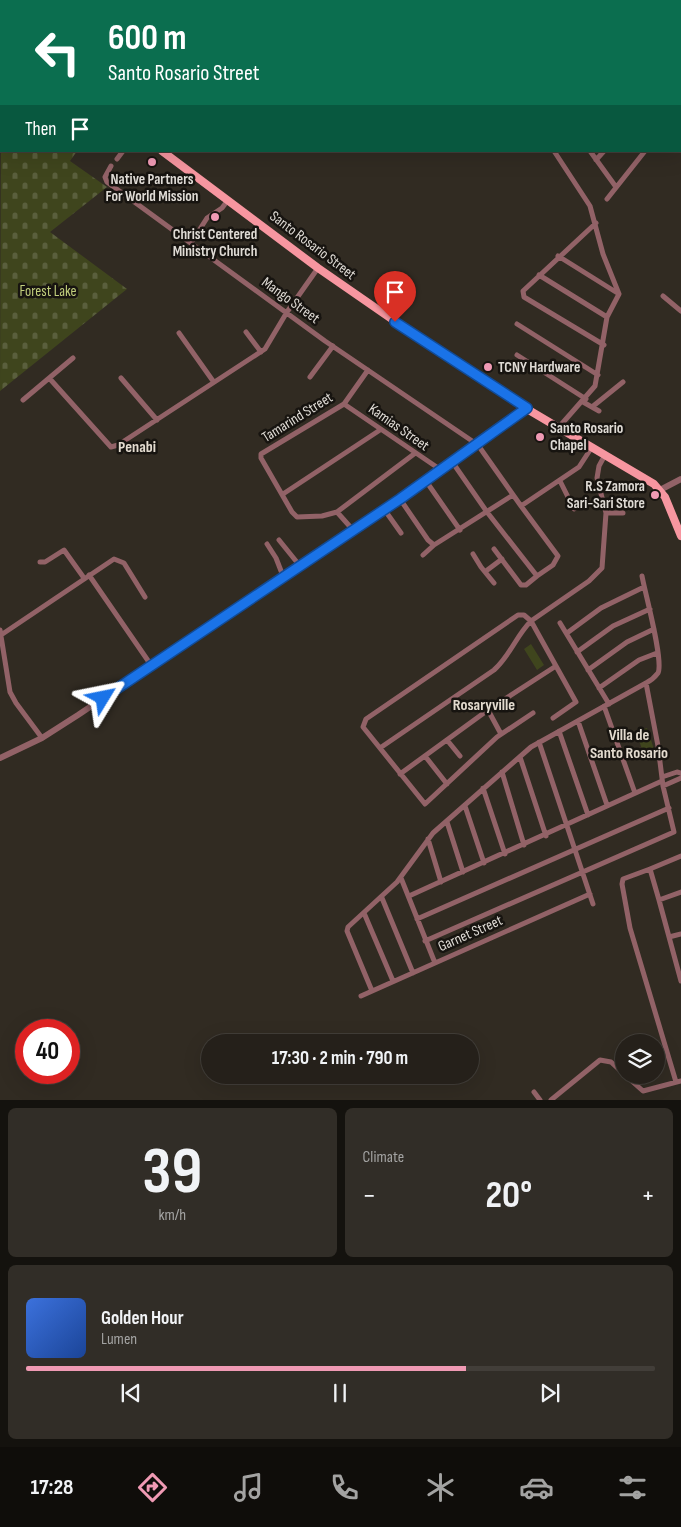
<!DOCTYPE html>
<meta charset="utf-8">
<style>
body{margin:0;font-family:"Sofia Sans Condensed",sans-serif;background:#312d27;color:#f1f3f6;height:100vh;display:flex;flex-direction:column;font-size:19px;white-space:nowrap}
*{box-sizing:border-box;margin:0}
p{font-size:16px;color:#a3a3a2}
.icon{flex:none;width:28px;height:28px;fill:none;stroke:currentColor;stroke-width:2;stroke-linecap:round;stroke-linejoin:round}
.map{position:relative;height:1100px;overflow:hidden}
.side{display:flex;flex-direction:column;gap:8px;padding:8px;background:#14120e;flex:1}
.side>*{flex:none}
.hud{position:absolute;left:0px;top:0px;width:681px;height:152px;box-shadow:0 5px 20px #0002,0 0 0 1px #423e39;background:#0b6e4f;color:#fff;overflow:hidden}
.buttons{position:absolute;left:615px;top:1034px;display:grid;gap:10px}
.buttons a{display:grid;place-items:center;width:50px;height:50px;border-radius:50%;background:#25201a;box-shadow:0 5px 20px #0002,0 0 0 1px #423e39;font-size:25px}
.speed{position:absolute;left:15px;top:1019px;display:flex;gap:10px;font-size:25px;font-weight:700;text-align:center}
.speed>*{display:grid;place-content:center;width:65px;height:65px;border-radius:50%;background:#25201a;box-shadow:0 5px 20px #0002,0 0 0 1px #423e39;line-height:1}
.speed .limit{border:8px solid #d22;background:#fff;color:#111}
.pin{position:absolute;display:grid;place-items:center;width:42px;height:42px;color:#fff;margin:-51px -21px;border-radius:50% 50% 50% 0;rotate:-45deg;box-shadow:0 0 5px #0007}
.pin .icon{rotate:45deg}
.me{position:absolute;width:55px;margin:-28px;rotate:55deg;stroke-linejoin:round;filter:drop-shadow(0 0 4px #0008)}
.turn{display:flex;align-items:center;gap:18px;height:105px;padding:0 25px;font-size:22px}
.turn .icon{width:65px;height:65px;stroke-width:2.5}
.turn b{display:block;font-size:35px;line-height:42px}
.then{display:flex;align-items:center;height:48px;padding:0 25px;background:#0003;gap:10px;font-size:19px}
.big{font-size:38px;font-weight:700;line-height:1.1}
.side .card{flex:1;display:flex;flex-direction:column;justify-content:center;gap:8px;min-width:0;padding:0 18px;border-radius:8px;background:#312d27}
.side .dial{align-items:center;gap:0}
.dial b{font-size:65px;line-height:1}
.song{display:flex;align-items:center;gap:15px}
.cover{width:60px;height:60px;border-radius:8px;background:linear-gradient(135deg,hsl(220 70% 55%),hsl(220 70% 35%))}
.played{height:5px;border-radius:2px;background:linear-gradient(90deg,#f09ab4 70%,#423e39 70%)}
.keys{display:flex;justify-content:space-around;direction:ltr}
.heat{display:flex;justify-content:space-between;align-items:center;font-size:28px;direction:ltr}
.side .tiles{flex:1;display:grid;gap:8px;grid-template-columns:1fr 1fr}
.card:last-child{grid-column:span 2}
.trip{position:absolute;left:201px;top:1034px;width:278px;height:50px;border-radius:25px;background:#25201a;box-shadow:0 5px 20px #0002,0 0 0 1px #423e39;font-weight:700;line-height:50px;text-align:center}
.tabs{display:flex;height:80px;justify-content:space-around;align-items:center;background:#0f0d0a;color:#a3a3a2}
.tabs .icon{width:35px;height:35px}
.tabs .selected{color:#f09ab4}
.tabs b{font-size:22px;color:#f1f3f6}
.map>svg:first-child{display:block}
.cemetery{fill:url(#cemetery-stones)}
.pitch{fill:#3f451d}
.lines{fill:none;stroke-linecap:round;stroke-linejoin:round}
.minor{stroke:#926267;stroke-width:5}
.tertiary{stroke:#926267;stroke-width:6}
.primary{stroke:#f796a0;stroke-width:8}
.route-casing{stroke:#114b97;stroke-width:12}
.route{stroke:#1a73e8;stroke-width:9}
.poi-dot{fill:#f09ab4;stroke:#171410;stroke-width:2}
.labels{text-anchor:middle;stroke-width:5;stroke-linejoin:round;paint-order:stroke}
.poi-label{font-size:15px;font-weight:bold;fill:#dfdbd5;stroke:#171410}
.street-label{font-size:15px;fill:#dfdbd5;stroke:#171410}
.park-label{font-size:15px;fill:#c1ce7c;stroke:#171410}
.neighbourhood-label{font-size:16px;font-weight:bold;fill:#e3dbcf;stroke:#171410}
</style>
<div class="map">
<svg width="681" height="1100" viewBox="0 0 681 1100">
<defs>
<pattern id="cemetery-stones" width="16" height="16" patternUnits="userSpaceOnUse" patternTransform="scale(1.25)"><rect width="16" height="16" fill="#3f451d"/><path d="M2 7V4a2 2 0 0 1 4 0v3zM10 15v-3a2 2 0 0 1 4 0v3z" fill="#5a5f3d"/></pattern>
</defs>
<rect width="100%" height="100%" fill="#312b22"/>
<path class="cemetery" d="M 0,0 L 255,0 L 257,1 L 1,1 L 1,33 Z
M 1,105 L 1,151 L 77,151 L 70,161 L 107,187 L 50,232 L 127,289 L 0,391 Z"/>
<path class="pitch" d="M 531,644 L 544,665 L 537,670 L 524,649 Z
M 647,728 L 654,749 L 643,752 L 636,732 Z"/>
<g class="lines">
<path class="minor" d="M 475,0 L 476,1
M 521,0 L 523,1
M 573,0 L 574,1
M 605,0 L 606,1
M 661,0 L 663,1
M 680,18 L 681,19
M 680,60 L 681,59
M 680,108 L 681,107
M 554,151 L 590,206 L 603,254 L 619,294 L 607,317 L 595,386 L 559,427
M 590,151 L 616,187
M 117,159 L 123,151
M 596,160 L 604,151
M 111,166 L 105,177 L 107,182 L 325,341 L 478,445 L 521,506
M 607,199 L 645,151
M 596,223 L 523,291 L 524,297 L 604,345
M 191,243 L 207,218 L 222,208 L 228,200
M 558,256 L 619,294
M 539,275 L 607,317
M 663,296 L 681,311
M 517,324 L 598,375
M 246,332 L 261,352
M 179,333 L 213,381
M 517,355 L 586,399
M 368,370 L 344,404 L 261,454 L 261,458 L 292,512 L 297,517 L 322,516 L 337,512 L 414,454
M 310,377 L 333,346
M 121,378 L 157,420
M 50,379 L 111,447 L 118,445 L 265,349 L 287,312 L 318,268
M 23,400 L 73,358
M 583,402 L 599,411
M 344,404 L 441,470
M 592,407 L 623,382
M 453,463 L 487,512 L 537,576 L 553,565 L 558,556 L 521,506 L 579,467 L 592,447
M 426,481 L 460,530
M 560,481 L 574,509
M 283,494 L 380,430
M 400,499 L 428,540 L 434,545 L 513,495
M 384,509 L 401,533
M 337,512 L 353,530
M 606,513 L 623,513
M 279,540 L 300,566
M 267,544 L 276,558 L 283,576
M 494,549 L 521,585 L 526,585 L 537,576
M 473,554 L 481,567 L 494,583
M 423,555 L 434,545
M 40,562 L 45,562 L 64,550 L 84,578
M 486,571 L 502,559
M 89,575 L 151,665
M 560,623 L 609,704
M 0,630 L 10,692 L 16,703 L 42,738
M 567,633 L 601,608 L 644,587
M 1,635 L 114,559 L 124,563 L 145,597
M 577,652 L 613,626 L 650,609
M 588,670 L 627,642 L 654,629
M 599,688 L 639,660 L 657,653
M 604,706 L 635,793
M 488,710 L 501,734
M 533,713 L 497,737 L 425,804 L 363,727 L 366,719 L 518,615 L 524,615 L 531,621 L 576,702 L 553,718
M 578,721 L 607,805
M 559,731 L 588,815
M 447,740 L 460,756
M 539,742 L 593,904
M 380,748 L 494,670 C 510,656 516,636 531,621 L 589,581 L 602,568 L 606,513 L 597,478 L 599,466 L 605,455
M 425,756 L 447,784
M 520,757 L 546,836
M 502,772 L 524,845
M 400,774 L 488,710 L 556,666
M 662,777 L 677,772 L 681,773
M 663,786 L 681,778
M 483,788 L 505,854
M 465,806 L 484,863
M 447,822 L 463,872
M 428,839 L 441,882
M 681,856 L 650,869 L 659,900 L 681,892
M 650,869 L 623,879 L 622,884 L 630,928 L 676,1082
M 401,878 L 435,963
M 409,896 L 662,781
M 382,898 L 413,973
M 659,900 L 681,981
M 364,913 L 393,981
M 417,919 L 669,808
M 669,937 L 681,934
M 425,941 L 674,832 L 663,786 L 658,746 L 646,683
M 372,991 L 347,931 L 348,927 L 397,882 L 433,833 L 531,747 L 646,683 C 650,681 655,677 658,673 C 664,661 645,593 642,576
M 361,996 L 590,894
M 625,1075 L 643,1091 L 681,1081
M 534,1092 L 540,1100
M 551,1100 L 600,1060 L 611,1062 L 624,1074"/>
<path class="tertiary" d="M 660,490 L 681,479
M 0,758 L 42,738 L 78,715 L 400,499 L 527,409"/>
<path class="primary" d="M 0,38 L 1,39
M 162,151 L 318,268 L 422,340 L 527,409 L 654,484 L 665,497 L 681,536"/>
</g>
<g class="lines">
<defs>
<path id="route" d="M 103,698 L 400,499 L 527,408 L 395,322"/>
</defs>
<use href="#route" class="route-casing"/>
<use href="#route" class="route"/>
</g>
<g class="poi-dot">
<circle cx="152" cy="162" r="5"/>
<circle cx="215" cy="217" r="5"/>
<circle cx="488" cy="367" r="5"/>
<circle cx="540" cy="437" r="5"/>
<circle cx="655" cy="495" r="5"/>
</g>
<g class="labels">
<g class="poi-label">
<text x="152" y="184">Native Partners<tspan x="152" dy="17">For World Mission</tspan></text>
<text x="215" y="239">Christ Centered<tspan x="215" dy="17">Ministry Church</tspan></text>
<text x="498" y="372" text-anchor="start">TCNY Hardware</text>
<text x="550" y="433" text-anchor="start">Santo Rosario<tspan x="550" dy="17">Chapel</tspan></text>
<text x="645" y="491" text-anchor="end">R.S Zamora<tspan x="645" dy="17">Sari-Sari Store</tspan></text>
</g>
<g class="street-label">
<text transform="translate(313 245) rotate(37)" y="5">Santo Rosario Street</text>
<text transform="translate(291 300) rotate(36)" y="5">Mango Street</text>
<text transform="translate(297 417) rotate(-32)" y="5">Tamarind Street</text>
<text transform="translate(399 427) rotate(35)" y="5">Kamias Street</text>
<text transform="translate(470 933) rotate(-24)" y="5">Garnet Street</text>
</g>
<g class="park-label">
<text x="48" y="296">Forest Lake</text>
</g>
<g class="neighbourhood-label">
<text x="137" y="452">Penabi</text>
<text x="484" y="710">Rosaryville</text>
<text x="629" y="740">Villa de<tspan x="629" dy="18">Santo Rosario</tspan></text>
</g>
</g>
</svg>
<div class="buttons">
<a><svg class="icon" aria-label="layers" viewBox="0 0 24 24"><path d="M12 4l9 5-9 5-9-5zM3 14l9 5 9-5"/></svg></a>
</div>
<div class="speed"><div class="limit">40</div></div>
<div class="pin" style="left:395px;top:322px;background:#d93025"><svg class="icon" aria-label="arrive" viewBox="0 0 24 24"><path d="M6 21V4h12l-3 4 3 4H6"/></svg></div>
<svg class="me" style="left:103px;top:698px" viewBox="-20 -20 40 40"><path d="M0-17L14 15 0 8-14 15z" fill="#1a73e8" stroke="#fff" stroke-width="4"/></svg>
<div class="trip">17:30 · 2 min · 790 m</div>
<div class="hud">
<div class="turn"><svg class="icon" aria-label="left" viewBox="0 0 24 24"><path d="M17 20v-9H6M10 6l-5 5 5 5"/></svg><div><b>600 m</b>Santo Rosario Street</div></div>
<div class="then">Then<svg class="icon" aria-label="arrive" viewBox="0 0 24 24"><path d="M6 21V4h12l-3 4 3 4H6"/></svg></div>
</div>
</div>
<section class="side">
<div class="tiles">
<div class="card dial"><b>39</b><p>km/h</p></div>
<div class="card"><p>Climate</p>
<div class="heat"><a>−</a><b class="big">20°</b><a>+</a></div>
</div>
<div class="card">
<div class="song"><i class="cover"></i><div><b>Golden Hour</b><p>Lumen</p></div></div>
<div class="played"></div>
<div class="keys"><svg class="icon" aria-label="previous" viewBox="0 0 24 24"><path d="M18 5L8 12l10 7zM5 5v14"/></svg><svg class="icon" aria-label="pause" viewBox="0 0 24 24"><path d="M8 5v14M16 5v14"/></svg><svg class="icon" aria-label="next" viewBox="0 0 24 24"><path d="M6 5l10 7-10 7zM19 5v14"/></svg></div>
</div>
</div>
</section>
<nav class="tabs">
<b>17:28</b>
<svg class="icon selected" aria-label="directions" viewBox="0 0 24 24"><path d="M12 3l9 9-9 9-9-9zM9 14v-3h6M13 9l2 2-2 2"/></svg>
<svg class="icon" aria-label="music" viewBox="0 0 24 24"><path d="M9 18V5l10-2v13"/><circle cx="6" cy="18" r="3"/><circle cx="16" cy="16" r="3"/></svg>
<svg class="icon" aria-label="phone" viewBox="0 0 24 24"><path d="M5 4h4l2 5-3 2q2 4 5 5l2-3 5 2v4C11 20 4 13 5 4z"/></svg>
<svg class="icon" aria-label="climate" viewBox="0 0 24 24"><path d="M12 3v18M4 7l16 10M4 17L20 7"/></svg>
<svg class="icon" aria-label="car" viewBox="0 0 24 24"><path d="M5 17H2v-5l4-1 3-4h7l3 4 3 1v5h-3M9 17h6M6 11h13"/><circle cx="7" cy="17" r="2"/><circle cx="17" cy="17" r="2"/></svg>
<svg class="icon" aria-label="filters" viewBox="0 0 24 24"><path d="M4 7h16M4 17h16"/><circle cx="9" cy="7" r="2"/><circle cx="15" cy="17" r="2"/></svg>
</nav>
